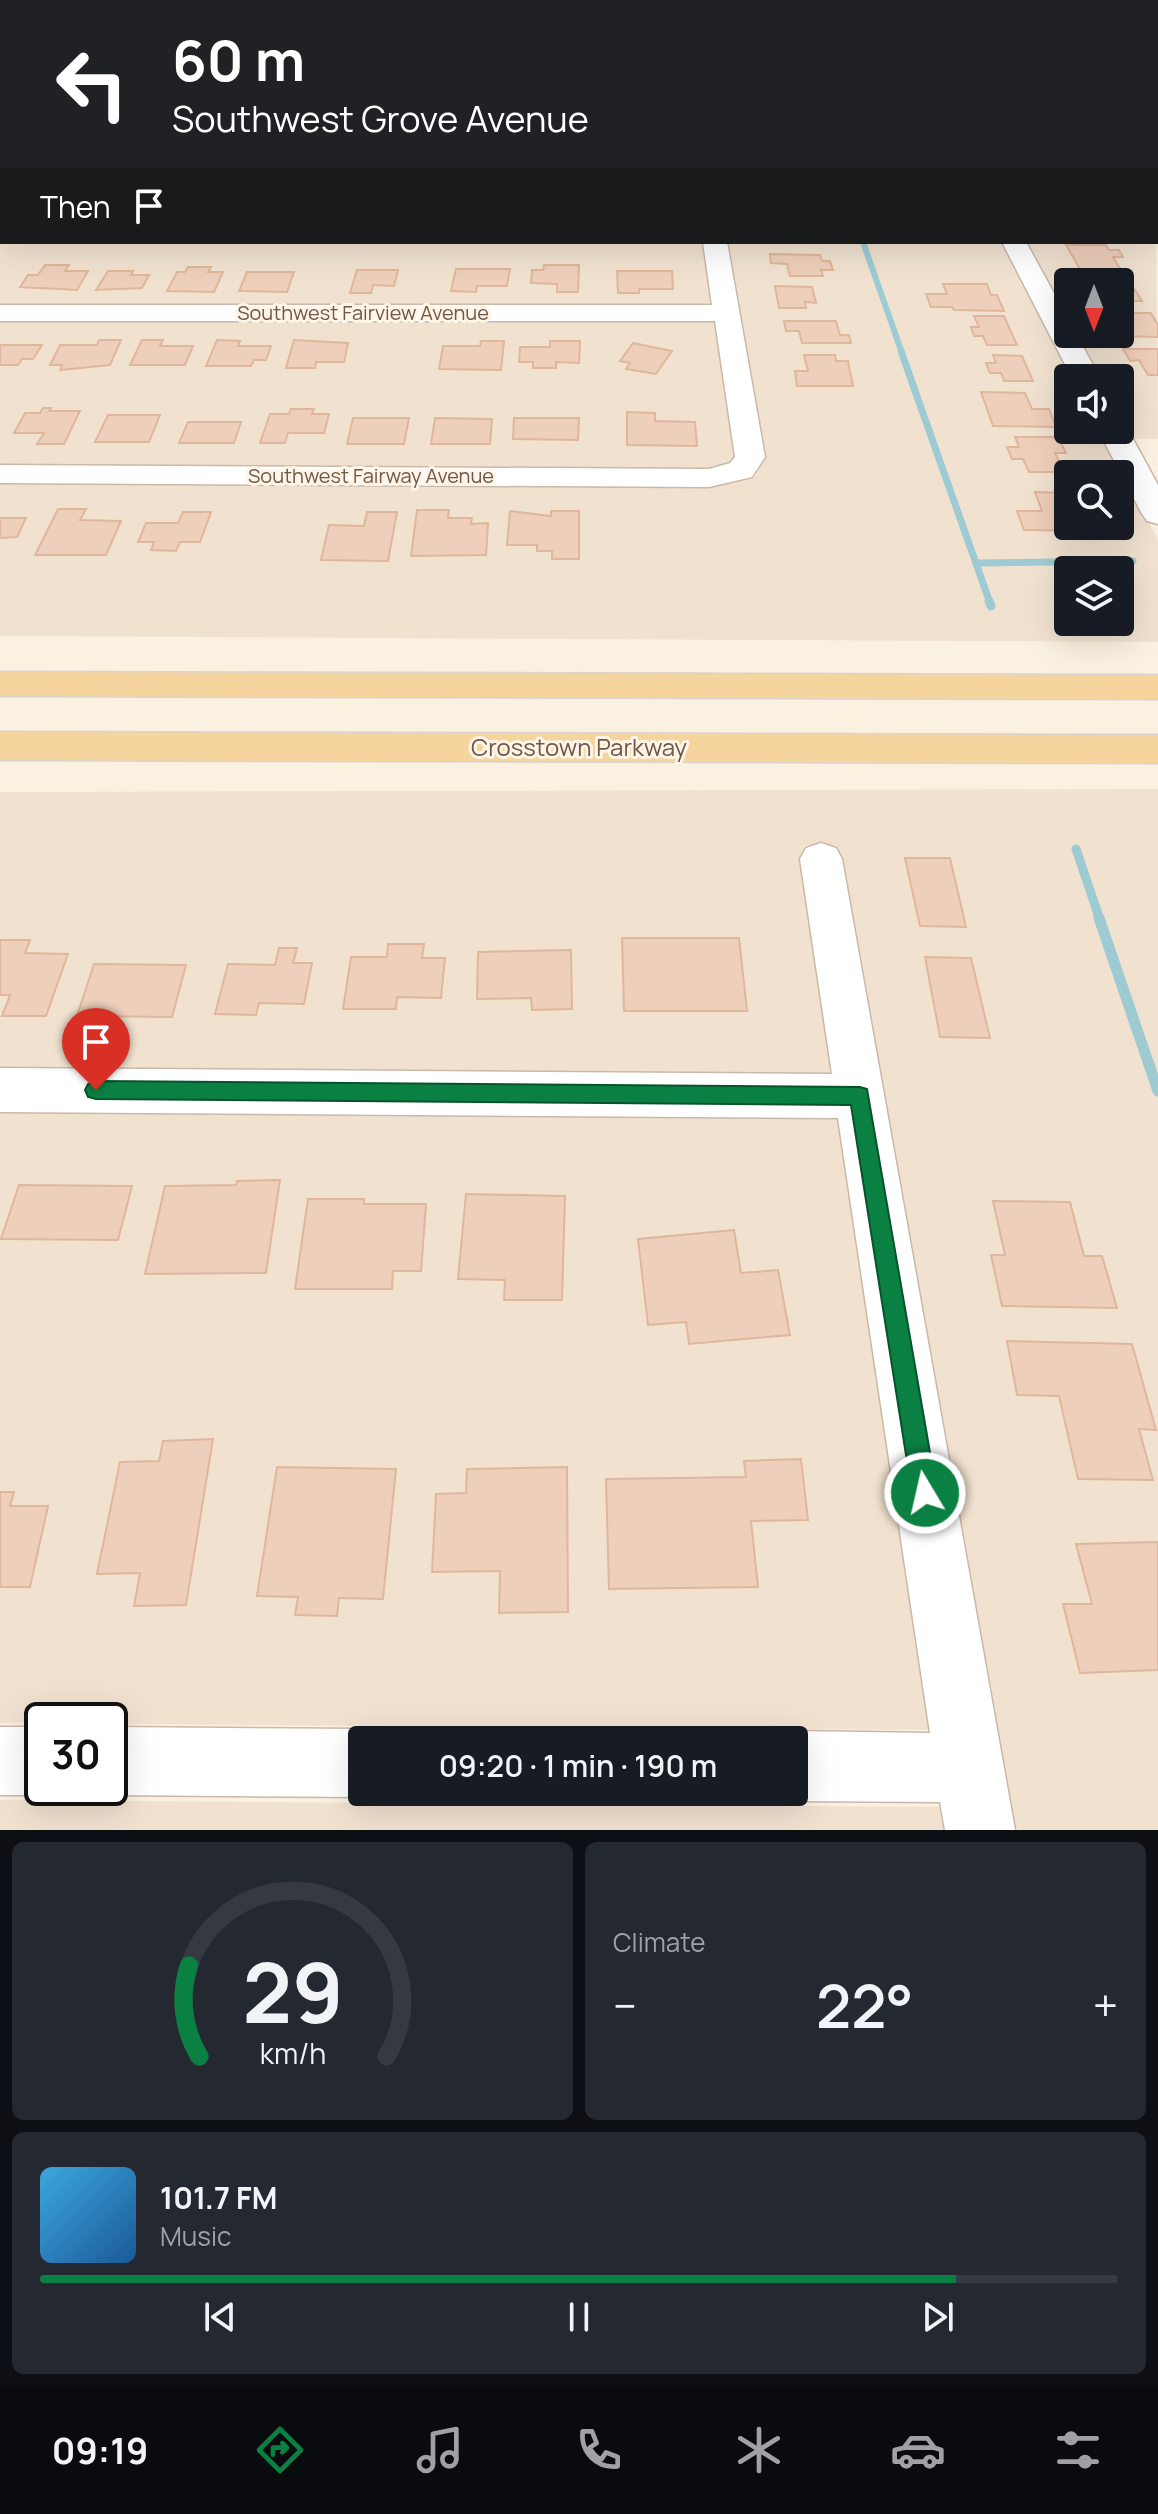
<!DOCTYPE html>
<meta charset="utf-8">
<style>
body{margin:0;font-family:Manrope,sans-serif;background:#242831;color:#f1f3f6;height:100vh;display:flex;flex-direction:column;font-size:30px;white-space:nowrap}
*{box-sizing:border-box;margin:0}
p{font-size:26px;color:#9ea1a6}
.icon{flex:none;width:44px;height:44px;fill:none;stroke:currentColor;stroke-width:2;stroke-linecap:round;stroke-linejoin:round}
.map{position:relative;height:1830px;overflow:hidden}
.panel{display:flex;flex-direction:column;gap:12px;padding:12px;background:#0d0f14;flex:1}
.panel>*{flex:none}
.top-card{position:absolute;left:0px;top:0px;width:1158px;height:244px;box-shadow:0 8px 32px #0002;background:#202124;color:#fff;overflow:hidden}
.needle{width:52px;rotate:180deg}
.controls{position:absolute;left:1054px;top:268px;display:grid;gap:16px}
.controls a{display:grid;place-items:center;width:80px;height:80px;border-radius:8px;background:#171b24;box-shadow:0 8px 32px #0002;font-size:40px}
.speed{position:absolute;left:24px;top:1702px;display:flex;gap:16px;font-size:40px;font-weight:700;text-align:center}
.speed>*{display:grid;place-content:center;width:104px;height:104px;border-radius:50%;background:#171b24;box-shadow:0 8px 32px #0002;line-height:1}
.speed .limit{border:4px solid #111;border-radius:12px;background:#fff;color:#111}
.pin{position:absolute;display:grid;place-items:center;width:68px;height:68px;color:#fff;margin:-82px -34px;border-radius:50% 50% 50% 0;rotate:-45deg;box-shadow:0 0 8px #0007}
.pin .icon{rotate:45deg}
.me{position:absolute;width:88px;margin:-44px;rotate:351deg;stroke-linejoin:round;filter:drop-shadow(0 0 6px #0008)}
.turn{display:flex;align-items:center;gap:28px;height:168px;padding:0 40px;font-size:36px}
.turn .icon{width:104px;height:104px;stroke-width:2.5}
.turn b{display:block;font-size:56px;line-height:68px}
.then{display:flex;align-items:center;height:76px;padding:0 40px;background:#0003;gap:16px;font-size:30px}
.big{font-size:60px;font-weight:600;line-height:1.1}
.panel .card{flex:1;display:flex;flex-direction:column;justify-content:center;gap:12px;min-width:0;padding:0 28px;border-radius:12px;background:#242831}
.panel .dial{align-items:center;gap:0}
.dial svg{height:208px;overflow:visible;fill:none;stroke:#363941;stroke-width:7;stroke-linecap:round;text-anchor:middle}
.dial text{fill:#f1f3f6;stroke:none}
.song{display:flex;align-items:center;gap:24px}
.cover{width:96px;height:96px;border-radius:12px;background:linear-gradient(135deg,hsl(200 70% 55%),hsl(210 70% 35%))}
.played{height:8px;border-radius:4px;background:linear-gradient(90deg,#0b8043 85%,#363941 85%)}
.keys{display:flex;justify-content:space-around;direction:ltr}
.heat{display:flex;justify-content:space-between;align-items:center;font-size:44px;direction:ltr}
.panel .tiles{flex:1;display:grid;gap:12px;grid-template-columns:1fr 1fr}
.card:last-child{grid-column:span 2}
.trip{position:absolute;left:348px;top:1726px;width:460px;height:80px;border-radius:8px;background:#171b24;box-shadow:0 8px 32px #0002;font-weight:600;line-height:80px;text-align:center}
.dock{display:flex;height:128px;justify-content:space-around;align-items:center;background:#090b0e;color:#9ea1a6}
.dock .icon{width:56px;height:56px}
.dock .selected{color:#0b8043}
.dock b{font-size:36px;color:#f1f3f6}
.map>svg:first-child{display:block}
.residential{fill:#f1e2d0;fill-rule:evenodd}
.lines{fill:none;stroke-linecap:round;stroke-linejoin:round}
.stream-far3{stroke:#9ecbd3;stroke-width:6}
.stream-far2{stroke:#9ecbd3;stroke-width:7}
.stream-far1{stroke:#9ecbd3;stroke-width:9}
.stream{stroke:#9ecbd3;stroke-width:11}
.canal{fill:#b7dce2;fill-rule:evenodd}
.building{fill:#eecfbb;stroke:#e0b69c;stroke-width:2}
.minor-casing{stroke:#cab8a9;stroke-width:3}
.major-casing{stroke:#dad3d0;stroke-width:3}
.minor{fill:#fff;fill-rule:evenodd}
.major{fill:#f6d49d;fill-rule:evenodd}
.route{fill:#0b8043;stroke:#07532c;stroke-width:2}
.labels{text-anchor:middle;stroke-width:6;stroke-linejoin:round;paint-order:stroke}
.far-street-label{font-size:20px;fill:#70574a;stroke:#fef5e7}
.street-label{font-size:24px;fill:#70574a;stroke:#fef5e7}
</style>
<div class="map">
<svg width="1158" height="1830" viewBox="0 0 1158 1830">
<rect width="100%" height="100%" fill="#faf1e1"/>
<path class="residential" d="M 0,200 L 2,242 L 705,242 L 715,308 L 0,307 Z
M 1156,204 L 1158,439 L 1130,439 L 1120,420 L 1120,378 L 1097,378 L 1073,334 L 1120,334 L 1120,282 L 1068,282 L 1068,324 L 1024,242 L 1156,242 Z
M 724,242 L 1004,242 L 1074,378 L 1068,378 L 1068,430 L 1101,430 L 1158,540 L 1158,642 L 0,636 L 0,482 L 747,481 L 757,475 ZM 1068,474 L 1120,474 L 1120,526 L 1068,526 ZM 1068,570 L 1120,570 L 1120,622 L 1068,622 Z
M 0,318 L 717,319 L 738,455 L 731,464 L 706,471 L 0,466 Z
M 1158,789 L 1158,1830 L 1009,1830 L 836,845 L 803,845 L 837,1076 L 0,1070 L 0,792 Z
M 0,1109 L 843,1115 L 936,1730 L 110,1724 L 110,1720 L 0,1723 Z
M 0,1800 L 948,1807 L 951,1830 L 0,1830 Z"/>
<g class="lines">
<path class="stream-far3" d="M 863,242 L 902,353"/>
<path class="stream-far2" d="M 901,351 L 990,603
M 976,563 L 1133,561"/>
<path class="stream-far1" d="M 989,601 L 991,606
M 1076,849 L 1100,920"/>
<path class="stream" d="M 1099,918 L 1158,1091"/>
<path class="canal" d="M 0,130 L 2,130 L 2,140 L 0,140 Z
M 1156,133 L 1158,133 L 1158,143 L 1156,143 Z"/>
</g>
<path class="building" d="M 1066,245 L 1106,245 L 1109,250 L 1119,250 L 1123,257 L 1113,257 L 1121,270 L 1080,269 Z
M 770,254 L 820,255 L 822,261 L 830,261 L 833,270 L 821,270 L 823,276 L 790,276 L 787,264 L 771,263 Z
M 45,265 L 69,265 L 65,271 L 88,271 L 77,290 L 20,287 L 28,275 L 38,275 Z
M 544,265 L 579,265 L 578,292 L 557,292 L 557,284 L 531,283 L 532,270 L 543,270 Z
M 188,267 L 211,267 L 208,272 L 223,272 L 214,292 L 167,291 L 177,272 L 185,272 Z
M 456,269 L 510,269 L 507,286 L 477,286 L 476,292 L 451,291 Z
M 357,270 L 398,270 L 394,286 L 373,285 L 371,293 L 350,293 Z
M 108,271 L 133,271 L 131,275 L 149,275 L 142,288 L 96,290 Z
M 617,271 L 672,271 L 673,289 L 639,289 L 639,293 L 618,293 Z
M 247,272 L 294,272 L 287,292 L 239,291 Z
M 1127,278 L 1142,301 L 1120,301 L 1120,282 L 1084,282 L 1082,279 Z
M 943,284 L 987,284 L 991,295 L 997,295 L 1004,311 L 954,310 L 952,307 L 931,307 L 926,294 L 947,294 Z
M 775,286 L 812,287 L 816,303 L 805,302 L 806,308 L 779,308 Z
M 1120,313 L 1151,313 L 1158,325 L 1158,337 L 1115,336 L 1120,334 Z
M 974,316 L 1004,316 L 1017,345 L 987,345 L 983,336 L 974,336 L 971,327 L 979,327 Z
M 784,321 L 836,321 L 840,335 L 849,335 L 851,343 L 802,343 L 799,331 L 786,331 Z
M 99,340 L 121,340 L 110,365 L 60,370 L 62,365 L 50,365 L 60,345 L 97,345 Z
M 142,340 L 163,340 L 160,346 L 193,346 L 185,365 L 130,365 Z
M 217,340 L 240,341 L 238,346 L 271,346 L 266,360 L 254,360 L 251,366 L 206,366 Z
M 294,340 L 348,343 L 344,362 L 316,362 L 315,368 L 286,368 Z
M 481,341 L 504,341 L 501,370 L 439,369 L 443,346 L 480,346 Z
M 550,341 L 580,341 L 579,363 L 556,362 L 556,368 L 533,368 L 533,362 L 519,362 L 520,347 L 550,347 Z
M 633,343 L 672,351 L 656,374 L 626,369 L 630,363 L 620,361 Z
M 0,345 L 42,345 L 33,359 L 22,359 L 18,365 L 0,365 Z
M 1123,349 L 1158,349 L 1158,375 L 1148,375 L 1139,360 L 1130,361 Z
M 804,355 L 835,355 L 836,361 L 848,361 L 853,386 L 797,386 L 795,371 L 808,371 Z
M 993,355 L 1022,356 L 1033,381 L 1004,381 L 1001,373 L 990,373 L 986,363 L 996,363 Z
M 981,392 L 1025,393 L 1032,409 L 1049,409 L 1056,427 L 993,426 Z
M 43,408 L 51,408 L 49,411 L 80,411 L 64,444 L 37,444 L 44,433 L 14,433 L 25,413 L 40,413 Z
M 291,409 L 314,409 L 312,414 L 329,414 L 324,433 L 288,433 L 285,443 L 260,443 L 270,414 L 289,414 Z
M 627,412 L 655,413 L 655,421 L 695,422 L 697,446 L 627,445 Z
M 108,415 L 160,415 L 149,442 L 95,442 Z
M 353,418 L 409,418 L 404,444 L 347,444 Z
M 435,418 L 492,419 L 490,444 L 431,444 Z
M 514,418 L 579,418 L 578,440 L 513,439 Z
M 188,422 L 241,422 L 234,443 L 179,443 Z
M 1015,437 L 1058,437 L 1066,453 L 1055,453 L 1064,472 L 1029,472 L 1023,459 L 1012,459 L 1007,447 L 1019,447 Z
M 1035,492 L 1068,493 L 1068,526 L 1101,526 L 1103,531 L 1024,530 L 1017,511 L 1042,511 Z
M 58,509 L 86,509 L 80,520 L 121,521 L 106,555 L 35,555 Z
M 417,510 L 449,510 L 448,518 L 472,518 L 471,524 L 488,523 L 486,555 L 411,556 Z
M 510,511 L 551,516 L 551,511 L 579,511 L 579,559 L 552,559 L 552,551 L 537,551 L 537,545 L 507,545 Z
M 183,512 L 211,512 L 200,542 L 180,542 L 176,551 L 151,550 L 154,542 L 138,542 L 146,523 L 178,523 Z
M 367,512 L 397,512 L 388,561 L 321,560 L 329,525 L 364,526 Z
M 0,518 L 26,518 L 17,537 L 0,538 Z
M 905,858 L 950,858 L 966,927 L 920,926 Z
M 622,938 L 739,938 L 747,1011 L 624,1011 Z
M 0,940 L 30,940 L 25,953 L 68,954 L 46,1016 L 2,1016 L 10,995 L 0,995 Z
M 388,944 L 424,944 L 422,958 L 445,958 L 441,998 L 397,997 L 396,1009 L 343,1009 L 351,957 L 387,957 Z
M 279,948 L 297,948 L 293,963 L 312,963 L 304,1004 L 259,1003 L 256,1015 L 215,1014 L 228,964 L 275,965 Z
M 571,950 L 572,1009 L 532,1010 L 531,998 L 477,999 L 478,952 Z
M 925,957 L 971,958 L 990,1038 L 940,1037 Z
M 94,964 L 186,965 L 172,1017 L 77,1016 Z
M 280,1180 L 266,1273 L 145,1274 L 165,1186 L 236,1185 L 237,1181 Z
M 19,1185 L 132,1186 L 118,1240 L 1,1239 Z
M 466,1194 L 565,1196 L 562,1300 L 504,1300 L 505,1280 L 458,1279 Z
M 308,1199 L 364,1199 L 364,1204 L 426,1204 L 421,1271 L 393,1271 L 392,1289 L 295,1289 Z
M 993,1201 L 1070,1202 L 1084,1256 L 1102,1256 L 1117,1308 L 1002,1306 L 991,1255 L 1005,1255 Z
M 734,1230 L 741,1273 L 778,1270 L 790,1335 L 689,1344 L 686,1322 L 648,1325 L 638,1239 Z
M 1007,1341 L 1132,1344 L 1156,1430 L 1139,1429 L 1153,1480 L 1078,1479 L 1059,1396 L 1017,1395 Z
M 213,1439 L 186,1605 L 134,1606 L 140,1573 L 97,1574 L 120,1462 L 159,1461 L 163,1441 Z
M 801,1459 L 808,1520 L 751,1521 L 758,1587 L 609,1589 L 606,1479 L 746,1477 L 744,1461 Z
M 277,1467 L 396,1469 L 383,1599 L 339,1598 L 337,1616 L 295,1615 L 298,1597 L 257,1596 Z
M 567,1467 L 568,1612 L 499,1613 L 500,1571 L 432,1572 L 436,1494 L 466,1493 L 467,1469 Z
M 0,1492 L 14,1492 L 10,1506 L 48,1506 L 30,1587 L 0,1587 Z
M 1158,1542 L 1158,1670 L 1080,1673 L 1063,1604 L 1092,1604 L 1076,1544 Z"/>
<g class="lines">
<defs>
<path id="minor" d="M 16,0 L 34,0 L 35,2 L 17,2 Z
M 223,0 L 241,0 L 243,2 L 225,2 Z
M 429,0 L 448,0 L 450,2 L 431,2 Z
M 638,0 L 657,0 L 659,2 L 640,2 Z
M 846,0 L 866,0 L 868,2 L 848,2 Z
M 1055,0 L 1075,0 L 1077,2 L 1057,2 Z
M 1156,33 L 1158,33 L 1158,43 L 1156,43 Z
M 0,75 L 2,75 L 2,87 L 0,87 Z
M 1156,77 L 1158,77 L 1158,89 L 1156,89 Z
M 0,189 L 2,189 L 2,203 L 0,203 Z
M 1156,192 L 1158,193 L 1158,207 L 1156,206 Z
M 703,242 L 727,242 L 765,457 L 752,477 L 709,487 L 0,483 L 0,465 L 709,469 L 730,463 L 735,457 L 715,321 L 0,321 L 0,305 L 712,305 Z
M 1002,242 L 1026,242 L 1068,319 L 1068,334 L 1076,334 L 1100,378 L 1072,378 Z
M 1120,423 L 1128,430 L 1158,485 L 1158,524 L 1147,521 L 1142,514 L 1098,430 L 1120,430 Z
M 821,843 L 836,848 L 842,859 L 1015,1830 L 945,1830 L 940,1802 L 794,1801 L 773,1792 L 794,1792 L 794,1740 L 773,1740 L 794,1731 L 930,1733 L 838,1118 L 0,1112 L 0,1068 L 832,1074 L 800,859 L 806,848 Z
M 0,1727 L 42,1727 L 42,1788 L 60,1788 L 42,1795 L 0,1795 Z
M 110,1727 L 362,1729 L 387,1740 L 362,1740 L 362,1792 L 375,1792 L 362,1797 L 110,1795 L 92,1788 L 110,1788 Z"/>
<path id="major" d="M 0,672 L 1158,675 L 1158,699 L 0,696 Z
M 0,732 L 1158,735 L 1158,763 L 0,760 Z"/>
</defs>
<use href="#minor" class="minor-casing"/>
<use href="#major" class="major-casing"/>
<use href="#minor" class="minor"/>
<use href="#major" class="major"/>
</g>
<path class="route" d="M 96,1081 L 860,1087 L 867,1089 L 937,1493 L 934,1502 L 925,1505 L 916,1502 L 912,1493 L 851,1105 L 96,1099 L 88,1097 L 85,1090 L 88,1084 Z"/>
<g class="labels">
<g class="far-street-label">
<text x="363" y="320">Southwest Fairview Avenue</text>
<text x="371" y="483">Southwest Fairway Avenue</text>
</g>
<g class="street-label">
<text x="579" y="756">Crosstown Parkway</text>
</g>
</g>
</svg>
<div class="controls">
<a><svg class="needle" viewBox="-14 -14 28 28"><path d="M0-13l5 13h-10z" fill="#e53935"/><path d="M0 13l5-13h-10z" fill="#9ea1a6"/></svg></a>
<a><svg class="icon" aria-label="sound" viewBox="0 0 24 24"><path d="M4 9h4l5-4v14l-5-4H4zM17 9q2 3 0 6"/></svg></a>
<a><svg class="icon" aria-label="search" viewBox="0 0 24 24"><circle cx="10" cy="10" r="6"/><path d="M15 15l6 6"/></svg></a>
<a><svg class="icon" aria-label="layers" viewBox="0 0 24 24"><path d="M12 4l9 5-9 5-9-5zM3 14l9 5 9-5"/></svg></a>
</div>
<div class="speed"><div class="limit">30</div></div>
<div class="pin" style="left:96px;top:1090px;background:#d93025"><svg class="icon" aria-label="arrive" viewBox="0 0 24 24"><path d="M6 21V4h12l-3 4 3 4H6"/></svg></div>
<svg class="me" style="left:925px;top:1493px" viewBox="-20 -20 40 40"><circle r="17" fill="#0b8043" stroke="#fff" stroke-width="3"/><path d="M0-11L8 9 0 5-8 9z" fill="#fff"/></svg>
<div class="trip">09:20 · 1 min · 190 m</div>
<div class="top-card">
<div class="turn"><svg class="icon" aria-label="left" viewBox="0 0 24 24"><path d="M17 20v-9H6M10 6l-5 5 5 5"/></svg><div><b>60 m</b>Southwest Grove Avenue</div></div>
<div class="then">Then<svg class="icon" aria-label="arrive" viewBox="0 0 24 24"><path d="M6 21V4h12l-3 4 3 4H6"/></svg></div>
</div>
</div>
<section class="panel">
<div class="tiles">
<div class="card dial"><svg viewBox="0 0 100 80">
<path d="M14 69A42 42 0 1 1 86 69"/>
<path d="M14 69A42 42 0 0 1 10 34" stroke="#0b8043"/>
<text x="50" y="56" font-size="32" font-weight="700">29</text>
<text x="50" y="72" font-size="11">km/h</text>
</svg></div>
<div class="card"><p>Climate</p>
<div class="heat"><a>−</a><b class="big">22°</b><a>+</a></div>
</div>
<div class="card">
<div class="song"><i class="cover"></i><div><b>101.7 FM</b><p>Music</p></div></div>
<div class="played"></div>
<div class="keys"><svg class="icon" aria-label="previous" viewBox="0 0 24 24"><path d="M18 5L8 12l10 7zM5 5v14"/></svg><svg class="icon" aria-label="pause" viewBox="0 0 24 24"><path d="M8 5v14M16 5v14"/></svg><svg class="icon" aria-label="next" viewBox="0 0 24 24"><path d="M6 5l10 7-10 7zM19 5v14"/></svg></div>
</div>
</div>
</section>
<nav class="dock">
<b>09:19</b>
<svg class="icon selected" aria-label="directions" viewBox="0 0 24 24"><path d="M12 3l9 9-9 9-9-9zM9 14v-3h6M13 9l2 2-2 2"/></svg>
<svg class="icon" aria-label="music" viewBox="0 0 24 24"><path d="M9 18V5l10-2v13"/><circle cx="6" cy="18" r="3"/><circle cx="16" cy="16" r="3"/></svg>
<svg class="icon" aria-label="phone" viewBox="0 0 24 24"><path d="M5 4h4l2 5-3 2q2 4 5 5l2-3 5 2v4C11 20 4 13 5 4z"/></svg>
<svg class="icon" aria-label="climate" viewBox="0 0 24 24"><path d="M12 3v18M4 7l16 10M4 17L20 7"/></svg>
<svg class="icon" aria-label="car" viewBox="0 0 24 24"><path d="M5 17H2v-5l4-1 3-4h7l3 4 3 1v5h-3M9 17h6M6 11h13"/><circle cx="7" cy="17" r="2"/><circle cx="17" cy="17" r="2"/></svg>
<svg class="icon" aria-label="filters" viewBox="0 0 24 24"><path d="M4 7h16M4 17h16"/><circle cx="9" cy="7" r="2"/><circle cx="15" cy="17" r="2"/></svg>
</nav>
